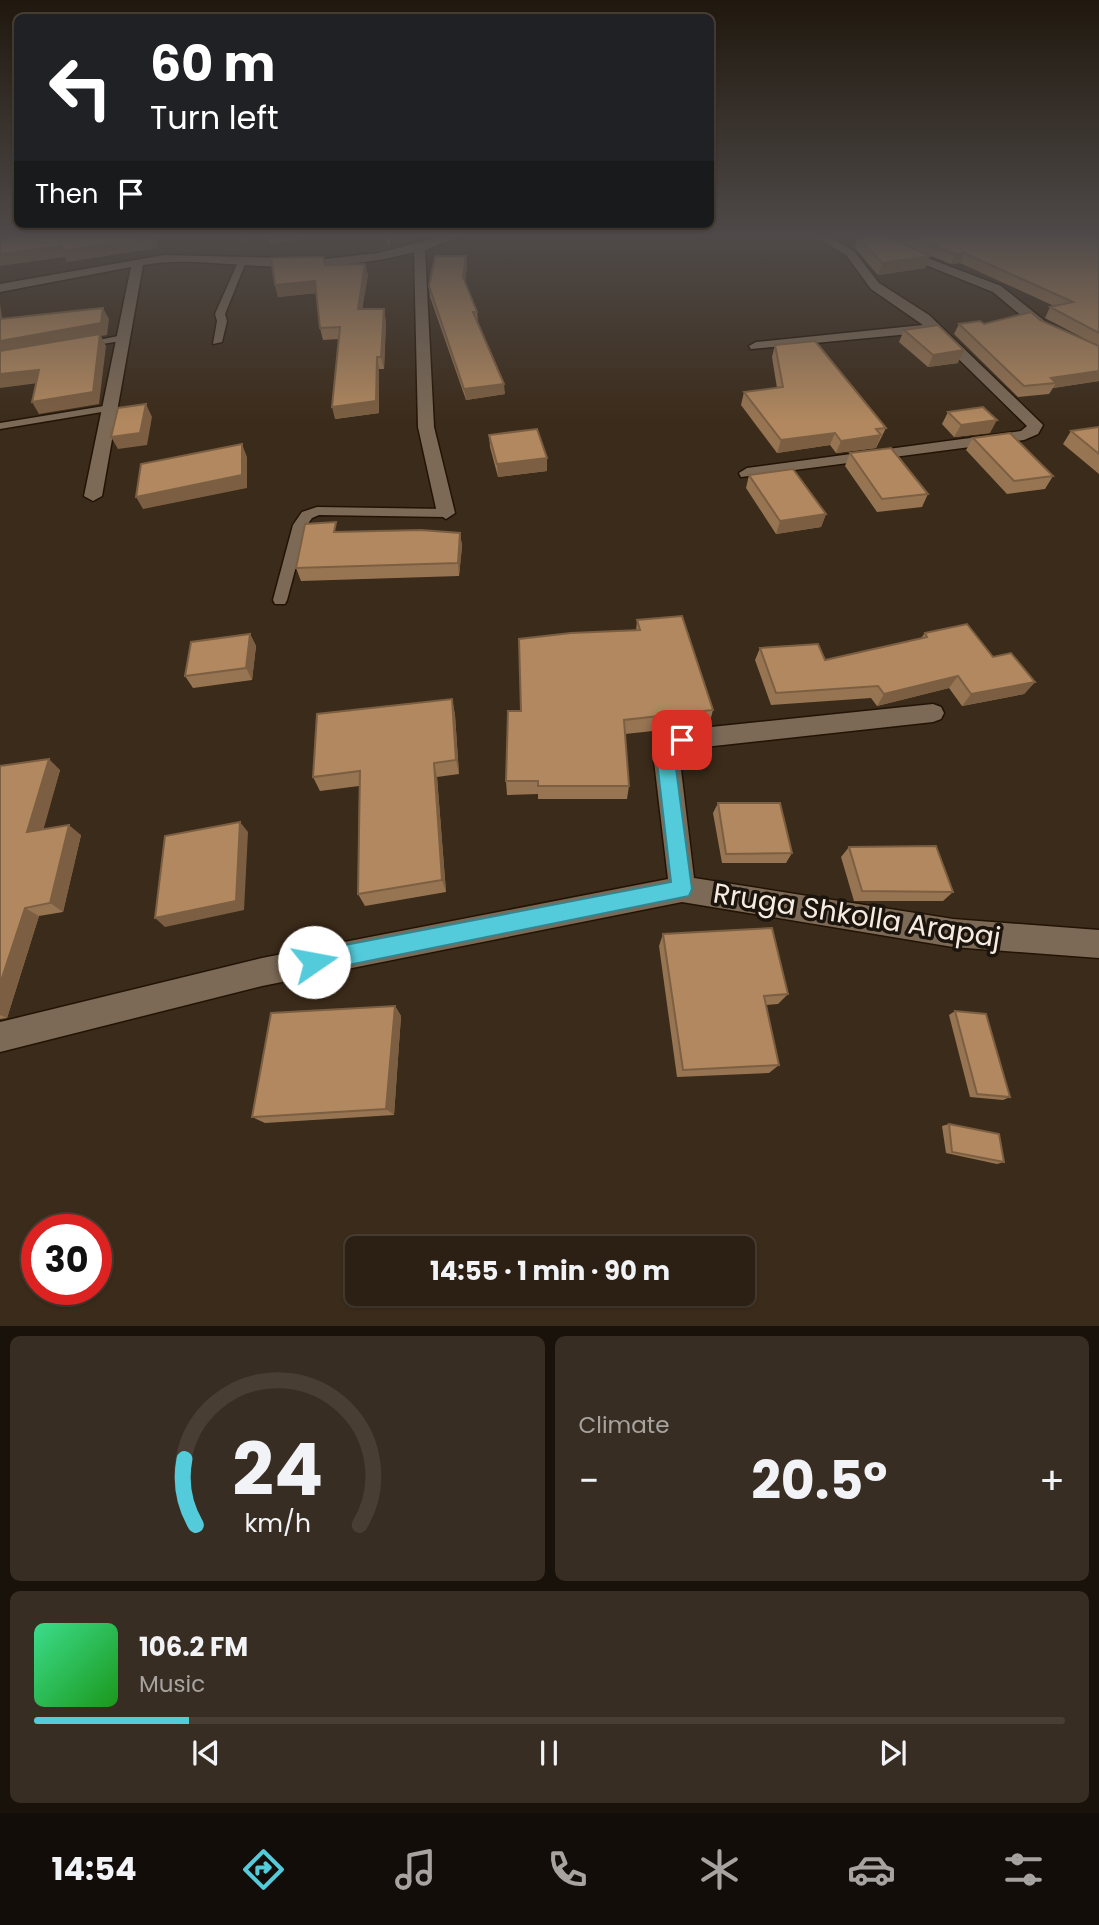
<!DOCTYPE html>
<meta charset="utf-8">
<style>
body{margin:0;font-family:Poppins,sans-serif;background:#382d22;color:#f1f3f6;height:100vh;display:flex;flex-direction:column;font-size:26px;white-space:nowrap}
*{box-sizing:border-box;margin:0}
p{font-size:23px;color:#a6a3a0}
.icon{flex:none;width:38px;height:38px;fill:none;stroke:currentColor;stroke-width:2;stroke-linecap:round;stroke-linejoin:round}
.map{position:relative;height:1326px;overflow:hidden}
.side{display:flex;flex-direction:column;gap:10px;padding:10px;background:#18120b;flex:1}
.side>*{flex:none}
.guide{position:absolute;left:14px;top:14px;width:700px;height:214px;border-radius:10px;box-shadow:0 2px 5px #0004,0 0 0 2px #483e34;background:#202124;color:#fff;overflow:hidden}
.speed{position:absolute;left:21px;top:1214px;display:flex;gap:14px;font-size:35px;font-weight:700;text-align:center}
.speed>*{display:grid;place-content:center;width:91px;height:91px;border-radius:50%;background:#2c2014;box-shadow:0 2px 5px #0004,0 0 0 2px #483e34;line-height:1}
.speed .limit{border:10px solid #d22;background:#fff;color:#111}
.pin{position:absolute;display:grid;place-items:center;width:60px;height:60px;color:#fff;margin:-30px;border-radius:14px;box-shadow:0 4px 10px #0006}
.me{position:absolute;width:77px;margin:-38px;rotate:78deg;stroke-linejoin:round;filter:drop-shadow(0 0 5px #0008)}
.turn{display:flex;align-items:center;gap:24px;height:147px;padding:0 21px;font-size:32px}
.turn .icon{width:91px;height:91px;stroke-width:2.5}
.turn b{display:block;font-size:49px;line-height:60px}
.then{display:flex;align-items:center;height:66px;padding:0 21px;background:#0003;gap:14px;font-size:26px}
.big{font-size:52px;font-weight:700;line-height:1.1}
.side .tile{flex:1;display:flex;flex-direction:column;justify-content:center;gap:10px;min-width:0;padding:0 24px;border-radius:10px;background:#382d22}
.side .dial{align-items:center;gap:0}
.dial svg{height:182px;overflow:visible;fill:none;stroke:#483e34;stroke-width:7;stroke-linecap:round;text-anchor:middle}
.dial text{fill:#f1f3f6;stroke:none}
.song{display:flex;align-items:center;gap:21px}
.cover{width:84px;height:84px;border-radius:10px;background:linear-gradient(135deg,hsl(150 70% 55%),hsl(120 70% 35%))}
.played{height:7px;border-radius:4px;background:linear-gradient(90deg,#53cbda 15%,#483e34 15%)}
.keys{display:flex;justify-content:space-around;direction:ltr}
.heat{display:flex;justify-content:space-between;align-items:center;font-size:38px;direction:ltr}
.side .tiles{flex:1;display:grid;gap:10px;grid-template-columns:1fr 1fr}
.tile:last-child{grid-column:span 2}
.trip{position:absolute;left:345px;top:1236px;width:410px;height:70px;border-radius:10px;background:#2c2014;box-shadow:0 2px 5px #0004,0 0 0 2px #483e34;font-weight:700;line-height:70px;text-align:center}
.tabs{display:flex;height:112px;justify-content:space-around;align-items:center;background:#120d08;color:#a6a3a0}
.tabs .icon{width:49px;height:49px}
.tabs .selected{color:#53cbda}
.tabs b{font-size:32px;color:#f1f3f6}
.map>svg:first-child{display:block}
.lines{fill:none;stroke-linecap:round;stroke-linejoin:round}
.lane-casing{stroke:#221304;stroke-width:3}
.street-casing{stroke:#221304;stroke-width:3}
.lane{fill:#7c6a57;fill-rule:evenodd}
.street{fill:#7c6a57;fill-rule:evenodd}
.wall{fill:#987552}
.shaded-wall{fill:#7c5f42}
.building{fill:#b1885f;stroke:#7c5f42;stroke-width:2}
.route{fill:#53cbda;stroke:#36848e;stroke-width:2}
.labels{text-anchor:middle;stroke-width:7;stroke-linejoin:round;paint-order:stroke}
.near-street-label{font-size:28px;fill:#f7ece2;stroke:#1c150e}
</style>
<div class="map">
<svg width="1099" height="1327" viewBox="0 0 1099 1327">
<rect width="100%" height="100%" fill="#3b2b1a"/>
<g class="lines">
<defs>
<path id="lane" d="M 243,236 L 252,236 L 244,242 L 240,240 Z
M 242,259 L 246,262 L 225,314 L 227,321 L 222,342 L 213,344 L 217,321 L 215,314 L 238,262 Z
M 123,335 L 127,336 L 127,340 L 84,347 L 79,344 Z
M 110,405 L 116,408 L 114,410 L 0,429 L 0,423 Z
M 317,507 L 446,509 L 453,513 L 446,517 L 319,515 L 312,518 L 307,525 L 287,600 L 285,604 L 275,604 L 273,600 L 293,525 L 302,512 Z"/>
<path id="street" d="M 445,236 L 461,236 L 425,250 L 434,427 L 455,513 L 446,519 L 437,513 L 418,427 L 414,252 C 359,267 301,269 244,265 C 210,263 178,259 143,265 L 102,496 L 93,501 L 84,496 L 131,267 L 0,292 L 0,284 L 164,255 L 325,259 L 378,253 Z
M 814,236 L 827,236 L 854,251 L 879,283 L 929,315 L 1040,422 L 1043,425 L 1038,434 L 1024,440 L 741,477 L 739,473 L 747,468 L 1021,431 L 1027,426 L 931,332 L 751,349 L 749,346 L 756,342 L 923,325 L 871,289 L 846,255 Z
M 870,236 L 883,236 L 904,249 L 1001,286 L 1046,322 L 1099,350 L 1099,359 L 1036,328 L 993,292 L 896,253 Z
M 933,704 L 941,707 L 944,713 L 941,719 L 933,722 L 686,749 L 679,753 L 694,878 L 953,919 L 1099,930 L 1099,958 L 953,947 L 682,902 L 262,986 L 0,1052 L 0,1022 L 262,958 L 668,879 L 654,761 L 660,741 L 682,730 Z"/>
</defs>
<use href="#lane" class="lane-casing"/>
<use href="#street" class="street-casing"/>
<use href="#lane" class="lane"/>
<use href="#street" class="street"/>
</g>
<path class="wall" d="M 382,236 L 391,236 L 390,247 Z
M 901,236 L 1099,236 L 1099,381 L 1053,388 L 1049,394 L 1018,397 L 954,334 L 959,324 L 984,324 L 1040,320 L 1087,340 L 1045,318 L 1050,307 L 1054,306 L 960,263 L 951,264 L 914,249 L 930,256 L 925,268 L 878,275 L 855,248 L 858,237 L 899,242 Z
M 466,256 L 467,266 L 465,282 L 477,312 L 478,322 L 505,394 L 466,400 L 430,297 L 429,286 Z
M 325,265 L 368,275 L 362,309 L 386,321 L 384,369 L 379,369 L 379,413 L 335,419 L 339,339 L 323,340 L 320,328 L 316,293 L 278,297 L 275,285 Z
M 904,330 L 958,363 L 928,367 L 899,342 Z
M 775,345 L 886,428 L 876,448 L 836,453 L 830,445 L 777,453 L 741,405 L 744,392 L 777,388 L 772,357 Z
M 948,412 L 990,433 L 954,437 L 942,424 Z
M 1099,427 L 1099,474 L 1063,444 L 1071,431 Z
M 489,435 L 547,458 L 547,471 L 498,477 L 490,447 Z
M 973,438 L 1053,476 L 1045,489 L 1007,494 L 966,450 Z
M 850,453 L 928,494 L 922,507 L 877,512 L 845,466 Z
M 749,475 L 826,514 L 821,527 L 776,534 L 746,488 Z
M 339,532 L 460,533 L 462,546 L 459,576 L 301,581 L 296,568 Z
M 637,620 L 713,710 L 709,725 L 625,734 L 629,786 L 627,799 L 538,799 L 538,794 L 507,795 L 506,781 L 521,711 L 636,631 Z
M 925,633 L 993,657 L 1035,682 L 1024,694 L 962,706 L 949,688 L 877,706 L 871,698 L 771,705 L 755,660 L 760,648 L 825,660 L 921,638 Z
M 250,634 L 256,646 L 252,680 L 193,688 L 185,676 Z
M 452,699 L 455,715 L 459,774 L 437,777 L 446,892 L 365,906 L 358,894 L 359,786 L 320,791 L 313,777 Z
M 0,766 L 60,770 L 43,829 L 81,835 L 63,912 L 39,916 L 7,1018 L 0,1019 Z
M 718,803 L 792,853 L 786,863 L 722,863 L 713,813 Z
M 849,847 L 953,892 L 943,901 L 854,901 L 841,857 Z
M 663,934 L 788,994 L 778,1004 L 766,1005 L 779,1065 L 769,1073 L 677,1077 L 659,946 Z
M 395,1006 L 401,1016 L 394,1115 L 265,1123 L 252,1117 Z
M 955,1011 L 1010,1097 L 1003,1100 L 970,1097 L 949,1015 Z
M 949,1124 L 1004,1162 L 997,1164 L 946,1153 L 942,1126 Z"/>
<path class="shaded-wall" d="M 156,236 L 157,248 L 67,262 L 65,257 L 0,266 L 0,254 L 62,246 Z
M 268,236 L 315,236 L 270,244 Z
M 964,253 L 960,263 L 951,264 L 955,254 Z
M 466,256 L 467,266 L 464,287 L 463,277 Z
M 930,256 L 925,268 L 878,275 L 882,263 Z
M 365,264 L 368,275 L 360,321 L 358,309 Z
M 315,281 L 318,293 L 278,297 L 275,285 Z
M 0,303 L 4,331 L 0,324 Z
M 103,308 L 109,319 L 107,335 L 101,336 L 106,346 L 99,404 L 39,414 L 32,402 L 100,336 L 0,355 L 0,341 Z
M 384,309 L 386,321 L 384,369 L 381,357 Z
M 964,350 L 958,363 L 928,367 L 933,355 Z
M 377,357 L 379,369 L 379,413 L 335,419 L 332,407 Z
M 39,370 L 46,382 L 0,388 L 0,374 Z
M 1099,371 L 1099,381 L 1053,388 L 1056,383 L 1051,378 Z
M 504,384 L 505,394 L 466,400 L 464,389 Z
M 146,404 L 152,417 L 147,445 L 118,449 L 111,437 Z
M 997,420 L 990,433 L 954,437 L 961,425 Z
M 835,433 L 830,445 L 777,453 L 781,440 Z
M 881,435 L 876,448 L 836,453 L 841,441 Z
M 242,444 L 247,457 L 247,488 L 143,509 L 136,497 Z
M 547,458 L 547,471 L 498,477 L 497,464 Z
M 826,514 L 821,527 L 776,534 L 780,521 Z
M 460,533 L 462,546 L 459,576 L 458,563 Z
M 250,634 L 256,646 L 252,680 L 246,668 Z
M 958,676 L 949,688 L 877,706 L 884,694 Z
M 1035,682 L 1024,694 L 962,706 L 971,694 Z
M 452,699 L 455,715 L 459,774 L 456,760 Z
M 49,759 L 60,770 L 40,842 L 27,832 Z
M 434,763 L 437,777 L 446,892 L 442,880 Z
M 240,822 L 248,832 L 244,910 L 165,927 L 155,918 Z
M 69,825 L 81,835 L 63,912 L 50,903 Z
M 25,908 L 39,916 L 7,1018 L 0,1015 L 0,984 Z
M 395,1006 L 401,1016 L 394,1115 L 386,1109 Z"/>
<path class="building" d="M 12,236 L 152,236 L 152,237 L 62,251 L 62,246 L 0,254 L 0,238 Z
M 868,236 L 887,236 L 930,256 L 882,263 L 858,237 Z
M 910,236 L 1099,236 L 1099,333 L 1050,307 L 1073,302 L 964,253 L 955,254 Z
M 435,256 L 466,256 L 463,277 L 477,312 L 473,312 L 504,384 L 464,389 L 429,286 Z
M 323,257 L 325,265 L 365,264 L 358,309 L 384,309 L 381,357 L 377,357 L 376,401 L 332,407 L 340,327 L 320,328 L 315,281 L 275,285 L 271,258 Z
M 103,308 L 101,323 L 0,341 L 0,319 Z
M 1031,312 L 1040,320 L 1099,346 L 1099,371 L 1051,378 L 1056,383 L 1024,386 L 959,324 L 980,321 L 984,324 Z
M 938,325 L 964,350 L 933,355 L 904,330 Z
M 100,334 L 93,392 L 32,402 L 39,370 L 0,374 L 0,351 Z
M 815,341 L 886,428 L 876,429 L 881,435 L 841,441 L 835,433 L 781,440 L 744,392 L 783,387 L 775,345 Z
M 146,404 L 140,433 L 111,437 L 118,408 Z
M 983,407 L 997,420 L 961,425 L 948,412 Z
M 1099,427 L 1099,454 L 1071,431 Z
M 537,429 L 547,458 L 497,464 L 489,435 Z
M 1010,433 L 1053,476 L 1014,481 L 973,438 Z
M 242,444 L 242,475 L 136,497 L 141,464 Z
M 891,448 L 928,494 L 882,499 L 850,453 Z
M 793,469 L 826,514 L 780,521 L 749,475 Z
M 336,522 L 334,532 L 421,530 L 460,533 L 458,563 L 296,568 L 305,524 Z
M 682,616 L 713,710 L 624,720 L 629,786 L 538,786 L 538,781 L 506,781 L 508,711 L 521,711 L 519,639 L 571,633 L 640,630 L 637,620 Z
M 967,624 L 993,657 L 1011,653 L 1035,682 L 971,694 L 958,676 L 884,694 L 878,686 L 776,693 L 760,648 L 818,644 L 825,660 L 927,637 L 925,633 Z
M 250,634 L 246,668 L 185,676 L 191,642 Z
M 452,699 L 456,760 L 434,763 L 442,880 L 358,894 L 360,771 L 313,777 L 317,714 Z
M 49,759 L 27,832 L 69,825 L 50,903 L 25,908 L 0,984 L 0,766 Z
M 718,803 L 780,803 L 792,853 L 726,854 Z
M 240,822 L 236,901 L 155,918 L 165,836 Z
M 936,846 L 953,892 L 862,891 L 849,847 Z
M 772,928 L 788,994 L 764,996 L 779,1065 L 683,1070 L 663,934 Z
M 395,1006 L 386,1109 L 252,1117 L 271,1013 Z
M 955,1011 L 986,1014 L 1010,1097 L 977,1094 Z
M 949,1124 L 999,1134 L 1004,1162 L 952,1152 Z"/>
<linearGradient id="sky" x2="0" y2="1"><stop stop-color="#20180e"/><stop offset="0.56" stop-color="#4f4a49"/><stop offset="1" stop-color="#4f4a49" stop-opacity="0"/></linearGradient>
<rect width="1099" height="422" fill="url(#sky)"/>
<path class="route" d="M 682,733 L 690,740 L 676,752 L 675,761 L 692,889 L 689,896 L 314,972 L 306,969 L 303,962 L 306,954 L 314,951 L 671,882 L 657,761 L 662,742 Z"/>
<g class="labels">
<g class="near-street-label">
<text transform="translate(857 915) rotate(9)" y="10">Rruga Shkolla Arapaj</text>
</g>
</g>
</svg>
<div class="speed"><div class="limit">30</div></div>
<div class="pin" style="left:682px;top:740px;background:#d93025"><svg class="icon" aria-label="arrive" viewBox="0 0 24 24"><path d="M6 21V4h12l-3 4 3 4H6"/></svg></div>
<svg class="me" style="left:314px;top:962px" viewBox="-20 -20 40 40"><circle r="19" fill="#fff"/><path d="M0-13L10 11 0 6-10 11z" fill="#53cbda"/></svg>
<div class="trip">14:55 · 1 min · 90 m</div>
<div class="guide">
<div class="turn"><svg class="icon" aria-label="left" viewBox="0 0 24 24"><path d="M17 20v-9H6M10 6l-5 5 5 5"/></svg><div><b>60 m</b>Turn left</div></div>
<div class="then">Then<svg class="icon" aria-label="arrive" viewBox="0 0 24 24"><path d="M6 21V4h12l-3 4 3 4H6"/></svg></div>
</div>
</div>
<section class="side">
<div class="tiles">
<div class="tile dial"><svg viewBox="0 0 100 80">
<path d="M14 69A42 42 0 1 1 86 69"/>
<path d="M14 69A42 42 0 0 1 9 40" stroke="#53cbda"/>
<text x="50" y="56" font-size="32" font-weight="700">24</text>
<text x="50" y="72" font-size="11">km/h</text>
</svg></div>
<div class="tile"><p>Climate</p>
<div class="heat"><a>−</a><b class="big">20.5°</b><a>+</a></div>
</div>
<div class="tile">
<div class="song"><i class="cover"></i><div><b>106.2 FM</b><p>Music</p></div></div>
<div class="played"></div>
<div class="keys"><svg class="icon" aria-label="previous" viewBox="0 0 24 24"><path d="M18 5L8 12l10 7zM5 5v14"/></svg><svg class="icon" aria-label="pause" viewBox="0 0 24 24"><path d="M8 5v14M16 5v14"/></svg><svg class="icon" aria-label="next" viewBox="0 0 24 24"><path d="M6 5l10 7-10 7zM19 5v14"/></svg></div>
</div>
</div>
</section>
<nav class="tabs">
<b>14:54</b>
<svg class="icon selected" aria-label="directions" viewBox="0 0 24 24"><path d="M12 3l9 9-9 9-9-9zM9 14v-3h6M13 9l2 2-2 2"/></svg>
<svg class="icon" aria-label="music" viewBox="0 0 24 24"><path d="M9 18V5l10-2v13"/><circle cx="6" cy="18" r="3"/><circle cx="16" cy="16" r="3"/></svg>
<svg class="icon" aria-label="phone" viewBox="0 0 24 24"><path d="M5 4h4l2 5-3 2q2 4 5 5l2-3 5 2v4C11 20 4 13 5 4z"/></svg>
<svg class="icon" aria-label="climate" viewBox="0 0 24 24"><path d="M12 3v18M4 7l16 10M4 17L20 7"/></svg>
<svg class="icon" aria-label="car" viewBox="0 0 24 24"><path d="M5 17H2v-5l4-1 3-4h7l3 4 3 1v5h-3M9 17h6M6 11h13"/><circle cx="7" cy="17" r="2"/><circle cx="17" cy="17" r="2"/></svg>
<svg class="icon" aria-label="filters" viewBox="0 0 24 24"><path d="M4 7h16M4 17h16"/><circle cx="9" cy="7" r="2"/><circle cx="15" cy="17" r="2"/></svg>
</nav>
